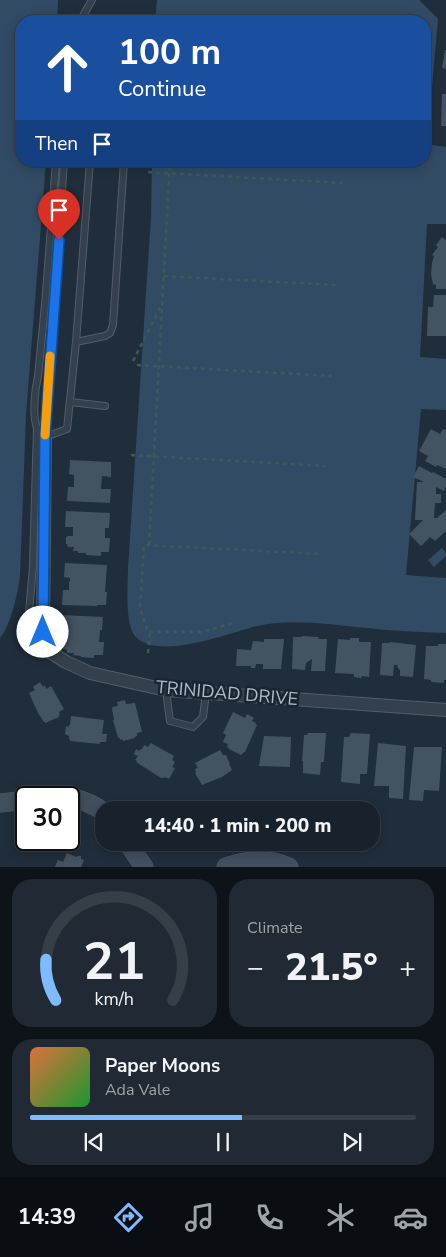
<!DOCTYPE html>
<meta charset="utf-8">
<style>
body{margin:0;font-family:"Nunito Sans",sans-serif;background:#212a34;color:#f1f3f6;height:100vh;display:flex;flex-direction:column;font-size:19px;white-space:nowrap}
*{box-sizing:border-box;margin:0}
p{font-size:16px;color:#9fa4a9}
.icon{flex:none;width:28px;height:28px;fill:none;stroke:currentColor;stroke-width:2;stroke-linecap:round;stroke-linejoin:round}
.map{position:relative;height:867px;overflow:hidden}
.panel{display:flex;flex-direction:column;gap:12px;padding:12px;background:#0d1318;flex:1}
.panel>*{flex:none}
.banner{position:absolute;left:15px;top:15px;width:416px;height:152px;border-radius:20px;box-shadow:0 2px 12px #0003,0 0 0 1px #363f48;background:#1a4fa0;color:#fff;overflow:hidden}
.speed{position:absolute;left:15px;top:786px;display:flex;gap:10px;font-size:25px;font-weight:700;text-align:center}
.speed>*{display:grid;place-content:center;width:65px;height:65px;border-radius:50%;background:#18222c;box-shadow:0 2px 12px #0003,0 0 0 1px #363f48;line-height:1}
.speed .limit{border:2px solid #111;border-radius:8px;background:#fff;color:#111}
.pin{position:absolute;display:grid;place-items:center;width:42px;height:42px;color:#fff;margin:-51px -21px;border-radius:50% 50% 50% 0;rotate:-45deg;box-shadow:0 0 5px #0007}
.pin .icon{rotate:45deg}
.me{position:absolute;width:55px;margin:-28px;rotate:0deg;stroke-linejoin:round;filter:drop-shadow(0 0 4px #0008)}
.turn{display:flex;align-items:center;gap:18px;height:105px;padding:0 20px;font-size:22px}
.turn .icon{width:65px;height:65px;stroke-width:2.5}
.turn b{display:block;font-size:35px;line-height:42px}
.then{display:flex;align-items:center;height:48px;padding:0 20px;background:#0003;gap:10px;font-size:19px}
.big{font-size:38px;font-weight:800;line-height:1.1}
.panel .widget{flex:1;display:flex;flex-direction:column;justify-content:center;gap:8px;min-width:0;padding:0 18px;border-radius:20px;background:#212a34}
.panel .dial{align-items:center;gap:0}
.dial svg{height:130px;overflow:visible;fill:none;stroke:#363f48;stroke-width:7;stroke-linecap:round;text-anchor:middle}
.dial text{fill:#f1f3f6;stroke:none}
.song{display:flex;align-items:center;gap:15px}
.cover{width:60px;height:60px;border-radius:8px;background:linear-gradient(135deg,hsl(20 70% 55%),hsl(130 70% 35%))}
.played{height:5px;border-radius:2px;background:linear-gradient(90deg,#7dbafe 55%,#363f48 55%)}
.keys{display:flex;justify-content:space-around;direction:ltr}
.heat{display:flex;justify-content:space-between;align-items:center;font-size:28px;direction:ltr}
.panel .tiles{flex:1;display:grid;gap:12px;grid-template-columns:1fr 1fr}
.widget:last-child{grid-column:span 2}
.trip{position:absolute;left:95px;top:801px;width:285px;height:50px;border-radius:20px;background:#18222c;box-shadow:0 2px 12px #0003,0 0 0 1px #363f48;font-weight:800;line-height:50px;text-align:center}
.menu{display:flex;height:80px;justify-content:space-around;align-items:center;background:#0a0e12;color:#9fa4a9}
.menu .icon{width:35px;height:35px}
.menu .selected{color:#7dbafe}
.menu b{font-size:22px;color:#f1f3f6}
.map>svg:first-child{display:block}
.water{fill:#324b64}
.building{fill:#445362}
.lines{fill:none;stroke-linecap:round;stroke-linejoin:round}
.lane-casing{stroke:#525d69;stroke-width:8}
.street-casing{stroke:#525d69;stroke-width:14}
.secondary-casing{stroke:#525d69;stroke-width:19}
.path{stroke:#405859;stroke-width:2.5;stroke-dasharray:4 4;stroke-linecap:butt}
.lane{stroke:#34404b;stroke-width:6}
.street{stroke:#34404b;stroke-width:12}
.secondary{stroke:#424f5e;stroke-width:18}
.route-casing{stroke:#114b97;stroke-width:12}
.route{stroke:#1a73e8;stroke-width:9}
.slow{stroke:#f59e0b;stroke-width:9}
.labels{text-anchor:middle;stroke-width:5;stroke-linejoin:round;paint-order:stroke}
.street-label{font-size:18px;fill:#afbac7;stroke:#192530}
</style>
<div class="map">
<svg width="446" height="867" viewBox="0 0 446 867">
<rect width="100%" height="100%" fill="#202e3b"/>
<path class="water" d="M 0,0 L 58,0 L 57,21 L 21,21 L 21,161 L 46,161 L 26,415 L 20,576 C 18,592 11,625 0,638 Z
M 157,0 L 419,0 L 438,19 L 430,110 L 432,145 L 446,147 L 446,224 L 427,224 L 420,357 L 446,359 L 446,410 L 421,409 L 406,575 L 446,578 L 446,633 C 420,632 393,631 367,628 C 331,625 293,618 257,626 C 229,633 161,660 137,638 C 124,628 128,584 128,568 L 151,217 L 152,161 L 425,161 L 425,21 L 155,21 Z
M 442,548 L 446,553 L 446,556 L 434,567 L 428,560 Z"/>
<path class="building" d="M 445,50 L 446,50 L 446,69 L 442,68 Z
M 442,94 L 446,94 L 446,126 L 441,126 Z
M 442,237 L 446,240 L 446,289 L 436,289 L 436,285 L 433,284 L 431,274 L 432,263 L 434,256 L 432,255 L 438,247 L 436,245 Z
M 434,295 L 446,295 L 446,336 L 427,336 L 428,307 L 433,307 Z
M 431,429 L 440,434 L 443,429 L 446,430 L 446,469 L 437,465 L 436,467 L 425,461 L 428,456 L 419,451 Z
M 70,460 L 111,462 L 111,477 L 102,476 L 101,489 L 111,489 L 110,503 L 67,501 L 68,487 L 74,487 L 74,475 L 69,474 Z
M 419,466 L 432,473 L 433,472 L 446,479 L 446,486 L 444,491 L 436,487 L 436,494 L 441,494 L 441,503 L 435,503 L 434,518 L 437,518 L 446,510 L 446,531 L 435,541 L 430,537 L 421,546 L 409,534 L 423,520 L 415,520 L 417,482 L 424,482 L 413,477 Z
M 66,511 L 110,513 L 109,528 L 105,528 L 105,538 L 110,538 L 109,552 L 101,552 L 101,556 L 86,555 L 86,553 L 78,553 L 78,551 L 73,551 L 74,547 L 68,547 L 67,544 L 66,544 L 66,537 L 67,537 L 67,536 L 73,536 L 73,527 L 65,527 Z
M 65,563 L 107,565 L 105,592 L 107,592 L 106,605 L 97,605 L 97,606 L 62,605 L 63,590 L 69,590 L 69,582 L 70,582 L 70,578 L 64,577 Z
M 62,615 L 103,617 L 102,630 L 100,630 L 99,642 L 104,642 L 103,655 L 94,655 L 94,658 L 81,657 L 81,656 L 73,655 L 74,653 L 67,653 L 67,650 L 62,648 L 61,641 L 62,640 L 67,640 L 68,629 L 61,629 Z
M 302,636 L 319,637 L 318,639 L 327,639 L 325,671 L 311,671 L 312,659 L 306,663 L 305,670 L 292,669 L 293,637 L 302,637 Z
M 350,638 L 359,638 L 359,642 L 371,642 L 369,677 L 362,676 L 361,678 L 354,677 L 354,674 L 335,673 L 338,639 L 350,640 Z
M 264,639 L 284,639 L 281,669 L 263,669 L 263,664 L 256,664 L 255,668 L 251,668 L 251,666 L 236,666 L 237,649 L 251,650 L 253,641 L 264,642 Z
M 390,642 L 416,645 L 413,677 L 400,676 L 400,670 L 398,668 L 397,665 L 394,665 L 393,676 L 380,675 L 382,643 L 389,643 Z
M 438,644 L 446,644 L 446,680 L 444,680 L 444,683 L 431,682 L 431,680 L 424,679 L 426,646 L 438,646 Z
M 40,682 L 43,687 L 45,685 L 46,689 L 51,686 L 64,709 L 59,712 L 60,715 L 58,716 L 59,717 L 45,723 L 45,722 L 44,722 L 38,713 L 29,693 L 35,690 L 33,687 Z
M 125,700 L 126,704 L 135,703 L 142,732 L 137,733 L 137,736 L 135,737 L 135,738 L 123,741 L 122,739 L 120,740 L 120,738 L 118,738 L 113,720 L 114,720 L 112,709 L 113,709 L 112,707 L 118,706 L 117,702 Z
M 233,712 L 245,718 L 247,714 L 254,718 L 252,721 L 256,723 L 255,724 L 257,725 L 245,752 L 244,752 L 241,755 L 229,749 L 229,748 L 227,747 L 228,744 L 223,742 L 226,735 L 223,733 Z
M 71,716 L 104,720 L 102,734 L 107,734 L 106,742 L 100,742 L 100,744 L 70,741 L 70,739 L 69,739 L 69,736 L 65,734 L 66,726 L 69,727 L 69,725 L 70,725 Z
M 308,733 L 326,733 L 324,762 L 321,762 L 320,775 L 303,773 L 303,761 L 302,761 L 304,735 L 307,735 Z
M 351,733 L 370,734 L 367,774 L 360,774 L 360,784 L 341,782 L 344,737 L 349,737 Z
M 264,736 L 291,737 L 290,767 L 259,766 Z
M 151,743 L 174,756 L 172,760 L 175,762 L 172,767 L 175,768 L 169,779 L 165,777 L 164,778 L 161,778 L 136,762 L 137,761 L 135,760 L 138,756 L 134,754 L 136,749 L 139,751 L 141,749 L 142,749 L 144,745 L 148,747 Z
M 378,743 L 406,746 L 403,799 L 389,798 L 389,786 L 374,786 Z
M 414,747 L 442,747 L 439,791 L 424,790 L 423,801 L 409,800 Z
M 220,750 L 223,755 L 226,755 L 230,764 L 229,764 L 232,770 L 222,777 L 202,785 L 195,773 L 196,772 L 195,769 L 198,768 L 195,763 Z
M 67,853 L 76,857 L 78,856 L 81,856 L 81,859 L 84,860 L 81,867 L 55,867 L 58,860 L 63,862 Z"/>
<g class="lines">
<defs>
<path id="lane" d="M 80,21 L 92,0
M 64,161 L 45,437 L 67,429 L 76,342 L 90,161
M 76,342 L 105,336 L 110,333 L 113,325 L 124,161
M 70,402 L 105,406
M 45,642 L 31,633 L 28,624 L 33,566 L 37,428 C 32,415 35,389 38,376 L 45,305 L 56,161
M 166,690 L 170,721 L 193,727 L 203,717 L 206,693"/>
<path id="street" d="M 45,437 L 43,632 L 50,652 L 66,662 L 90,673 L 166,690 L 446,710"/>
<path id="secondary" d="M 43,798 C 68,795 84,798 104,812
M 0,803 L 26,800
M 127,842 L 144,867
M 226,867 C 247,859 268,858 289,867"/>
</defs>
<use href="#lane" class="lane-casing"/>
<use href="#street" class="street-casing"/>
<use href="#secondary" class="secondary-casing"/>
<path class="path" d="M 148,172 L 342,183
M 164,276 L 336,285
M 133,361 L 161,306
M 137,365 L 332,376
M 131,455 L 326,466
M 149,545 L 170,161
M 232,623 L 202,632 L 148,632 L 140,608 L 144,545 L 322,554
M 148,653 L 150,632"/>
<use href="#lane" class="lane"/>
<use href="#street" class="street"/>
<use href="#secondary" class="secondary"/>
</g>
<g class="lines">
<defs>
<path id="route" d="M 43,632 L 45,437 L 59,240"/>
</defs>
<use href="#route" class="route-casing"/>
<use href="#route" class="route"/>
<path class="slow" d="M 45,435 L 50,356"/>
</g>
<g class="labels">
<g class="street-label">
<text transform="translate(227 693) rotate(5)" y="6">TRINIDAD DRIVE</text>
</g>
</g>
</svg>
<div class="speed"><div class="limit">30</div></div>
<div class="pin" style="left:59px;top:240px;background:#d93025"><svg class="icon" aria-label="arrive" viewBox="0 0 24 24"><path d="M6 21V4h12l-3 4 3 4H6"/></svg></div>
<svg class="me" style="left:43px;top:632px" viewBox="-20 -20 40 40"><circle r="19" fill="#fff"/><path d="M0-13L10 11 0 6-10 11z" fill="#1a73e8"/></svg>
<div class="trip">14:40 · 1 min · 200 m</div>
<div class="banner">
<div class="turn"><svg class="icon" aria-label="ahead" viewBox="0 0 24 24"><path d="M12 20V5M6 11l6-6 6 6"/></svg><div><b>100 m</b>Continue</div></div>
<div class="then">Then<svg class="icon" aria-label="arrive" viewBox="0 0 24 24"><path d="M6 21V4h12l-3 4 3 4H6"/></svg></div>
</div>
</div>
<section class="panel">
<div class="tiles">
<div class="widget dial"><svg viewBox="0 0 100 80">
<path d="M14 69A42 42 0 1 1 86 69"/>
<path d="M14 69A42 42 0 0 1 8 44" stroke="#7dbafe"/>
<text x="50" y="56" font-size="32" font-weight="700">21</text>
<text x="50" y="72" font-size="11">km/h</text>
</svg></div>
<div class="widget"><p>Climate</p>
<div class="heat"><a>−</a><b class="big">21.5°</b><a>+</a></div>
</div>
<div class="widget">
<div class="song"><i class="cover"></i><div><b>Paper Moons</b><p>Ada Vale</p></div></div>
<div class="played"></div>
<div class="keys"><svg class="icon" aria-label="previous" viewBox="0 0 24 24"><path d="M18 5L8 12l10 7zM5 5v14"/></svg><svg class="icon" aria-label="pause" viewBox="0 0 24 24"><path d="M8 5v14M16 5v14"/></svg><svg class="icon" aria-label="next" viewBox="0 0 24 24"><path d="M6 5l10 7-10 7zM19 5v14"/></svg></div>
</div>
</div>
</section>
<nav class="menu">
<b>14:39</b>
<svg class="icon selected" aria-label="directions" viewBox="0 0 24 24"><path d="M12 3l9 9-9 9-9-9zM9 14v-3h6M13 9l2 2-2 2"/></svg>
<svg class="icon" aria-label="music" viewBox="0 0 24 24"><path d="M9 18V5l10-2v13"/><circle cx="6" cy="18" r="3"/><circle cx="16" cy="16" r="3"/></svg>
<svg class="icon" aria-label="phone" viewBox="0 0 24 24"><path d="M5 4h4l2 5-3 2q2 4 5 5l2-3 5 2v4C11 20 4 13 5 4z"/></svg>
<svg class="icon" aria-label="climate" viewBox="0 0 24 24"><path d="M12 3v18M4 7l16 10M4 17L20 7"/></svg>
<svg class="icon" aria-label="car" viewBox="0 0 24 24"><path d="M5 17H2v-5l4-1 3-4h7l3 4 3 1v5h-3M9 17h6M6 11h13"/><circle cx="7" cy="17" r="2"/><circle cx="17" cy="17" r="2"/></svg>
</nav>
